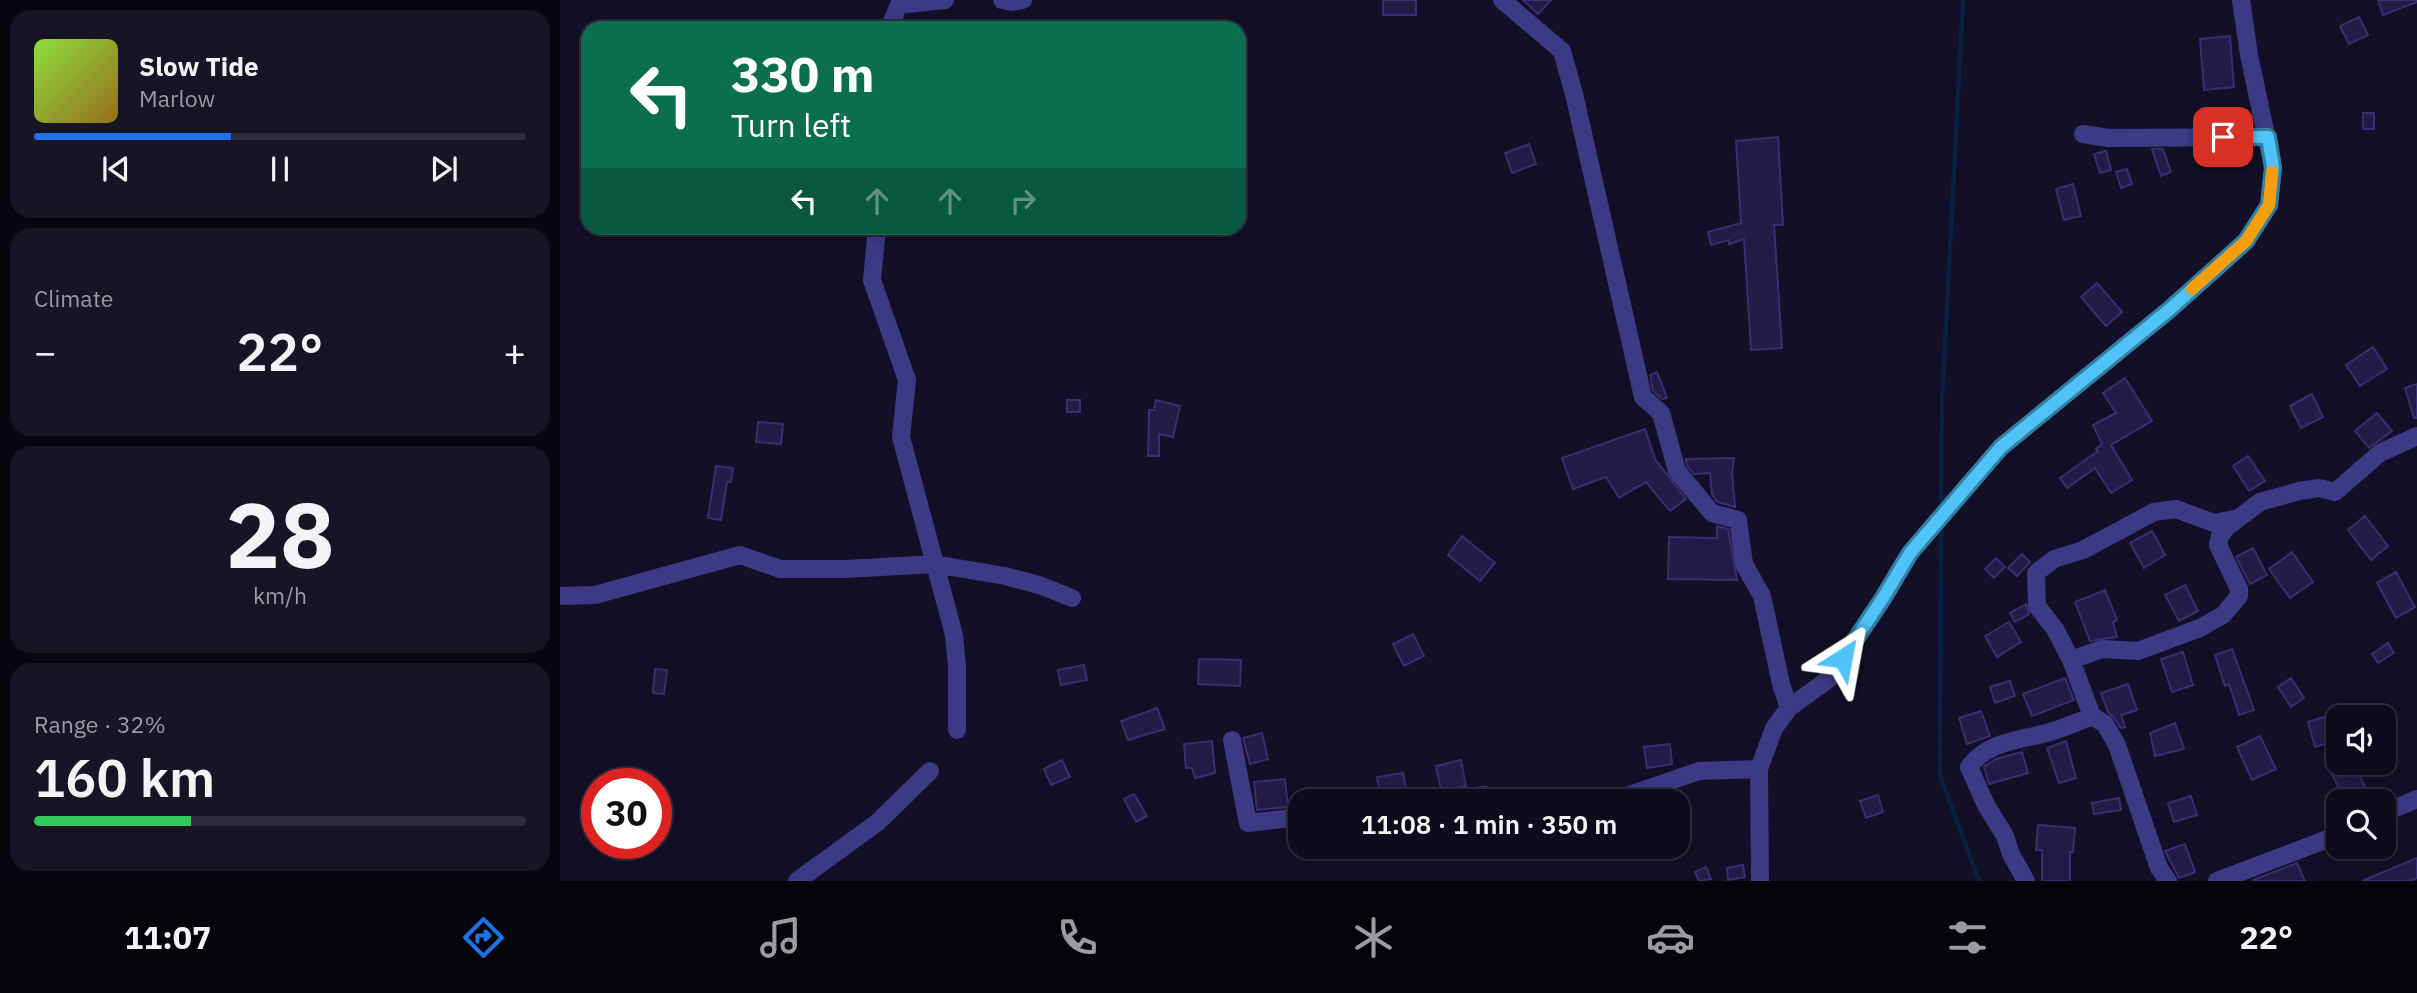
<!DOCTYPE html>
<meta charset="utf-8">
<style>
body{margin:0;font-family:"IBM Plex Sans",sans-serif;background:#171425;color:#f1f3f6;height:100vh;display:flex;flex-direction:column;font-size:26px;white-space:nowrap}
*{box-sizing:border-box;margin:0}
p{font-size:23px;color:#9b9ba3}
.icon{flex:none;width:38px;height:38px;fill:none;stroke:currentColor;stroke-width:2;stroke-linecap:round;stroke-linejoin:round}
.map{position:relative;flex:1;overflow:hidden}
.details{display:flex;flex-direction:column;gap:10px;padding:10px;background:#08060f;width:560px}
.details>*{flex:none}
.top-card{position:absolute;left:21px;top:21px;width:665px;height:214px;border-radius:21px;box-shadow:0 4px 18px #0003,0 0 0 2px #2e2b3b;background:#0b6e4f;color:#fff;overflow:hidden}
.buttons{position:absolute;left:1766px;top:705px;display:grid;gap:14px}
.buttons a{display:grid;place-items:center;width:70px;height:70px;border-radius:14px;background:#0e0b1c;box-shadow:0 4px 18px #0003,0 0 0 2px #2e2b3b;font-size:35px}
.speed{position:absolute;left:21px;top:768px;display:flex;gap:14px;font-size:35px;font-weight:700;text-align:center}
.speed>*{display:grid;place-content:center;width:91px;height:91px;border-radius:50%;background:#0e0b1c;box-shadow:0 4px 18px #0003,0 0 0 2px #2e2b3b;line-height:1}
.speed .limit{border:10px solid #d22;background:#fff;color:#111}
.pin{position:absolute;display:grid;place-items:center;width:60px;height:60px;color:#fff;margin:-30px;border-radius:14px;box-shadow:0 4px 10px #0006}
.me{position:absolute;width:77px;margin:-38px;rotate:34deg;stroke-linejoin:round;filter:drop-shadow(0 0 5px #0008)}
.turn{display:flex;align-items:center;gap:24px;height:147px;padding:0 35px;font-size:32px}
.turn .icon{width:91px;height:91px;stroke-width:2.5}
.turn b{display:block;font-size:49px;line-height:60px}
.lanes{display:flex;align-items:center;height:66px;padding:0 35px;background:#0003;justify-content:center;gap:35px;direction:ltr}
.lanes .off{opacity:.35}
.big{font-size:52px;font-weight:600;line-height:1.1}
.details .widget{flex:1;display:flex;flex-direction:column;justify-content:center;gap:10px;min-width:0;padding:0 24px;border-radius:21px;background:#171425}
.details .dial{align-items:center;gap:0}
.dial b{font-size:91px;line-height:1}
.song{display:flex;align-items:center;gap:21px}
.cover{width:84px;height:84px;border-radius:10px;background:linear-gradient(135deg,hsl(90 70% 55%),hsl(40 70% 35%))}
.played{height:7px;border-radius:4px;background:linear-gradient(90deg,#1a73e8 40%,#2e2b3b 40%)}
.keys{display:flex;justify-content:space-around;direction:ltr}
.heat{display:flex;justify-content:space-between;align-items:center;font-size:38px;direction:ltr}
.charge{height:10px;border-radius:5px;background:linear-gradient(90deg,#34c759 32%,#2e2b3b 0)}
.trip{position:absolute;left:728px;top:789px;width:402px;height:70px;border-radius:21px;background:#0e0b1c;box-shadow:0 4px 18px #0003,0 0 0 2px #2e2b3b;font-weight:600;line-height:70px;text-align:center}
.dock{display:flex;height:112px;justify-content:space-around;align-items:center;background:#06040b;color:#9b9ba3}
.dock .icon{width:49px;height:49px}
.dock .current{color:#1a73e8}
.dock b{font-size:32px;color:#f1f3f6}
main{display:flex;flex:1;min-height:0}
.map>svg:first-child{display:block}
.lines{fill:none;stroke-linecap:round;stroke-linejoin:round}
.stream{stroke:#0a1f44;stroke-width:4.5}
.building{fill:#241b47;stroke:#3b2d73;stroke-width:2}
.minor{stroke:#3d3a85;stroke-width:18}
.route-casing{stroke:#337fa1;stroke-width:18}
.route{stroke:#4fc3f7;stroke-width:12}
.slow{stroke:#f59e0b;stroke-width:12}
</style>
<main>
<section class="details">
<div class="widget">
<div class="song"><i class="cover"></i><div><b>Slow Tide</b><p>Marlow</p></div></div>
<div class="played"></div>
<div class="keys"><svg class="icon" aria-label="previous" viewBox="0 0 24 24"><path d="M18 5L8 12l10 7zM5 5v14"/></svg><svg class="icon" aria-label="pause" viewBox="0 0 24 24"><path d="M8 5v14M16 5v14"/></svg><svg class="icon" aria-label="next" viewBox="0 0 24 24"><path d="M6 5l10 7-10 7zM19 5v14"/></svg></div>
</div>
<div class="widget"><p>Climate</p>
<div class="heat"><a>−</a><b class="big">22°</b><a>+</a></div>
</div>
<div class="widget dial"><b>28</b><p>km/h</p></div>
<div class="widget"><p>Range · 32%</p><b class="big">160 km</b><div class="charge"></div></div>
</section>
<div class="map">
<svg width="1857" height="881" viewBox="0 0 1857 881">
<rect width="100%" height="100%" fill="#130f26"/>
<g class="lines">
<path class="stream" d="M 1381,506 L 1382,401 L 1403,0
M 1381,525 L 1380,775 L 1419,881"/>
</g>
<path class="building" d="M 823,0 L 856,0 L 856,15 L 823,15 Z
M 963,0 L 991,0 L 978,14 Z
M 1818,0 L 1857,0 L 1857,2 L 1823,15 Z
M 1799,17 L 1808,35 L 1789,44 L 1780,26 Z
M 1670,36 L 1674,87 L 1644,90 L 1640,39 Z
M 1803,113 L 1814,113 L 1814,129 L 1803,129 Z
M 1218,137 L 1223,225 L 1214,225 L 1222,348 L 1191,350 L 1184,239 L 1169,244 L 1169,240 L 1151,245 L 1148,232 L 1181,223 L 1176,141 Z
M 969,144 L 976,164 L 952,173 L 945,153 Z
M 1592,149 L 1603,149 L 1611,172 L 1601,176 Z
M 1546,151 L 1551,170 L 1540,173 L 1534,154 Z
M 1567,169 L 1572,184 L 1561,188 L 1556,172 Z
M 1513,184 L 1521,216 L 1504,220 L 1496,189 Z
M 1537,283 L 1562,312 L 1546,326 L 1521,297 Z
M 1813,347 L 1827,369 L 1800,386 L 1786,365 Z
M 1097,372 L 1107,398 L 1102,399 L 1093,391 L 1090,375 Z
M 1565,378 L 1592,421 L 1551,445 L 1572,480 L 1551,493 L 1535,468 L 1507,488 L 1500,478 L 1538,451 L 1536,449 L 1542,444 L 1533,425 L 1556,413 L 1543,393 Z
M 1857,384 L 1857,418 L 1854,418 L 1845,388 Z
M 1752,394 L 1763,417 L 1741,428 L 1730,406 Z
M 507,400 L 520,400 L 520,412 L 507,412 Z
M 596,400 L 620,406 L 613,437 L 599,434 L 599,456 L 588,456 L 589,410 L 594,410 Z
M 1817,413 L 1832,431 L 1809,448 L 1795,431 Z
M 198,422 L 223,424 L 221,444 L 196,442 Z
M 1085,429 L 1095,459 L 1126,499 L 1110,511 L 1086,482 L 1059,498 L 1046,477 L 1013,489 L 1002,458 Z
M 1688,456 L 1705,481 L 1689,491 L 1673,466 Z
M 1174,458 L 1172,473 L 1175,507 L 1158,502 L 1152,495 L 1150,473 L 1134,474 L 1127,466 L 1126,459 Z
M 156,466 L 173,468 L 171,482 L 167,482 L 161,520 L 148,518 Z
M 1805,516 L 1828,546 L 1811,560 L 1788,530 Z
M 1157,526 L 1168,529 L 1177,580 L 1108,579 L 1109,537 L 1157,538 Z
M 1592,531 L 1605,555 L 1584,568 L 1570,543 Z
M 902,536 L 935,563 L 920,581 L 888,555 Z
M 1693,548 L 1707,575 L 1690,584 L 1676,557 Z
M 1732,552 L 1753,582 L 1730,598 L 1709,569 Z
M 1462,554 L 1470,562 L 1457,576 L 1448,568 Z
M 1436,558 L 1445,567 L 1434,578 L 1425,569 Z
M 1836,572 L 1855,607 L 1836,618 L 1817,583 Z
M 1625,585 L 1638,611 L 1619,621 L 1605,595 Z
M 1545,590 L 1557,620 L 1553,622 L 1557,637 L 1530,641 L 1515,602 Z
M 1466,604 L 1469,614 L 1455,622 L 1450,613 Z
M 1449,622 L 1461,642 L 1437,657 L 1425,636 Z
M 853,634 L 864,656 L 844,666 L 833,644 Z
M 1828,643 L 1834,653 L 1818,663 L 1812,654 Z
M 1672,649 L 1694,710 L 1679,715 L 1669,684 L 1665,686 L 1655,655 Z
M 1623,652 L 1633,685 L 1612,692 L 1601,659 Z
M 639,659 L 681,660 L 680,686 L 638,684 Z
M 524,665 L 527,680 L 501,685 L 498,670 Z
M 95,669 L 107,670 L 104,694 L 93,693 Z
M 1505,678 L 1514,700 L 1472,716 L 1463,694 Z
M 1731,678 L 1744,698 L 1731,707 L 1718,687 Z
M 1450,681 L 1455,696 L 1435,703 L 1430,687 Z
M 1568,684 L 1577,710 L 1561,715 L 1565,727 L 1561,728 L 1554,718 L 1548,712 L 1541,693 Z
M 597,708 L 605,729 L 568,740 L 561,721 Z
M 1421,711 L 1430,736 L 1407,744 L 1399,718 Z
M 1770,715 L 1778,740 L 1755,747 L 1748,722 Z
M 1615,723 L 1624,749 L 1595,756 L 1590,733 Z
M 702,733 L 708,759 L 690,764 L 683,738 Z
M 1700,736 L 1716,769 L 1692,780 L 1677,747 Z
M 652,741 L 655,773 L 635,778 L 632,768 L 626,768 L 624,744 Z
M 1506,741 L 1516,778 L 1499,783 L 1487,748 Z
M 1110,744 L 1112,764 L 1087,768 L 1084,747 Z
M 1462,752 L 1468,773 L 1429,784 L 1424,767 L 1436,759 Z
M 502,760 L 510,777 L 491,785 L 484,769 Z
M 901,760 L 906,786 L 881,790 L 876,766 Z
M 1766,763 L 1793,763 L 1806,789 L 1785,800 Z
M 843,773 L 847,794 L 829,798 L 827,788 L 819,789 L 817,777 Z
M 725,779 L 728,807 L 697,810 L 694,782 Z
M 574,794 L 587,816 L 576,822 L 564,799 Z
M 1318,795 L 1323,812 L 1306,818 L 1300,801 Z
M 1631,796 L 1637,815 L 1614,822 L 1608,803 Z
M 1559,798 L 1561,810 L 1534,814 L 1532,803 Z
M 1478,825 L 1515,828 L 1513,852 L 1510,852 L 1510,881 L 1482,881 L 1482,850 L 1476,850 Z
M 1625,844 L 1635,872 L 1619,878 L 1605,851 Z
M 1857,858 L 1857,878 L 1850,881 L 1802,881 Z
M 1737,863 L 1745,881 L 1693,881 L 1693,880 Z
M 1183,865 L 1185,877 L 1168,880 L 1167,868 Z
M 1146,867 L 1151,879 L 1139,881 L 1135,872 Z"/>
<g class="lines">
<path class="minor" d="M 442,0 L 452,2 L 463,0
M 942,0 L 1002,51 L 1014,94 L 1083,397 L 1101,413 L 1117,471 L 1152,513 L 1178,520 L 1184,564 L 1202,596 L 1221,684 L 1229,708
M 329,28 L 339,5 L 385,0
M 1523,134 L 1548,138 L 1708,137
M 317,228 L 312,280 L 347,380 L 341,437 L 394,635 L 397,667 L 397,730
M 0,596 L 35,595 L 180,555 L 220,569 L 286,569 L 374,564 L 445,576 L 479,585 L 512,598
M 1511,660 L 1542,649 L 1578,651 L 1640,628 L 1663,615 L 1679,596 L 1679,589 L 1658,545 L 1660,536 L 1667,527 L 1700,502 L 1739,491 L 1759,488 L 1775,492 L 1820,453 L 1857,436
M 672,740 L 688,823 L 740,817
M 875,802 L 924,795 L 949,802
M 1015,802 L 1058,799 L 1139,771 L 1199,769
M 1824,813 L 1857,799
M 237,881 L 318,822 L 370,771
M 1200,881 L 1199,769 L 1214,728 L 1229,708 L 1270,678 L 1323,599 L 1350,553 L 1441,447 L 1609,310 L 1666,259 L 1686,241 L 1709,205 L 1713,168 L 1689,55 L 1681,0
M 1466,881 L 1451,854 L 1445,836 L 1426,805 L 1409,767 C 1427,741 1462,740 1490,732 C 1504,728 1518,722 1532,716
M 1608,881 L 1599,868 L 1557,745 L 1545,724 L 1532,716 L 1511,660 L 1495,629 L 1477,606 L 1476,573 L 1494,559 L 1523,550 L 1594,512 L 1616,509 L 1654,523 L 1679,518
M 1657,881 L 1778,835"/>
</g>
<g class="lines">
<defs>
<path id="route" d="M 1283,658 L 1323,598 L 1350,553 L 1441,447 L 1609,310 L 1686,241 L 1709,205 L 1713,167 L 1708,137 L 1663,137"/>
</defs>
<use href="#route" class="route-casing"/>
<use href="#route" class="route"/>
<path class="slow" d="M 1632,289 L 1686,241 L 1709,205 L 1712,172"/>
</g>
</svg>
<div class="buttons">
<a><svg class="icon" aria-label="sound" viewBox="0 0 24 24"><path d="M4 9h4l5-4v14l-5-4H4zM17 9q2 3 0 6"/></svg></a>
<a><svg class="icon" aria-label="search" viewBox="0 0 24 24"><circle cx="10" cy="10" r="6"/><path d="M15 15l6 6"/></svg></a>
</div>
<div class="speed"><div class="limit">30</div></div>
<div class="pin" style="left:1663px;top:137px;background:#d93025"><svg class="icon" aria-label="arrive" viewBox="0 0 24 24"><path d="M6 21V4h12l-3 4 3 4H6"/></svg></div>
<svg class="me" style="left:1283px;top:658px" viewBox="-20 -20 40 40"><path d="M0-17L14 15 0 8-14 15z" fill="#4fc3f7" stroke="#fff" stroke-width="4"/></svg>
<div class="trip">11:08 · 1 min · 350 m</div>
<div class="top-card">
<div class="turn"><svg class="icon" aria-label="left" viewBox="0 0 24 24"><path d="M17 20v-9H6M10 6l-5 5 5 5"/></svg><div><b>330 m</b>Turn left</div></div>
<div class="lanes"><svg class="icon" aria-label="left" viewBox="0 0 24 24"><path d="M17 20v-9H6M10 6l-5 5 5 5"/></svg><svg class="icon off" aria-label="ahead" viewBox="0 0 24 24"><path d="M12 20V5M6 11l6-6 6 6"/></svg><svg class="icon off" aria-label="ahead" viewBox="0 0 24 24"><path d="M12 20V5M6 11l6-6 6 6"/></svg><svg class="icon off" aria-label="right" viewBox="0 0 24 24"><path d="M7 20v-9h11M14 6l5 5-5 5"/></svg></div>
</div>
</div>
</main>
<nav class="dock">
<b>11:07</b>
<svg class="icon current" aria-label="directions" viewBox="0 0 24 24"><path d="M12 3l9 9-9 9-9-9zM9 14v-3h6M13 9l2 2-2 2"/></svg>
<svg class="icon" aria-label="music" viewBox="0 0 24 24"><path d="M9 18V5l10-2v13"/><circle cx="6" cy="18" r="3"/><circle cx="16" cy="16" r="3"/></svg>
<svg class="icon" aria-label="phone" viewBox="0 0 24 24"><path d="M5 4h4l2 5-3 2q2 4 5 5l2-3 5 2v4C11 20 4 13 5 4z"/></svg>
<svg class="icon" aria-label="climate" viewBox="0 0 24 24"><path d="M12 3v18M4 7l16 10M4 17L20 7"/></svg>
<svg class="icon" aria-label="car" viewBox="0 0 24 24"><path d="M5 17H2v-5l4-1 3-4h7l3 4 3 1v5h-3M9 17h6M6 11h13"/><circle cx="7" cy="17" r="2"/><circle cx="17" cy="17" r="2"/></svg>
<svg class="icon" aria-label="filters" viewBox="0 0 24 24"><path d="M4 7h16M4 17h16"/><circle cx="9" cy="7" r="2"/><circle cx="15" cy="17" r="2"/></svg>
<b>22°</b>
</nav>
